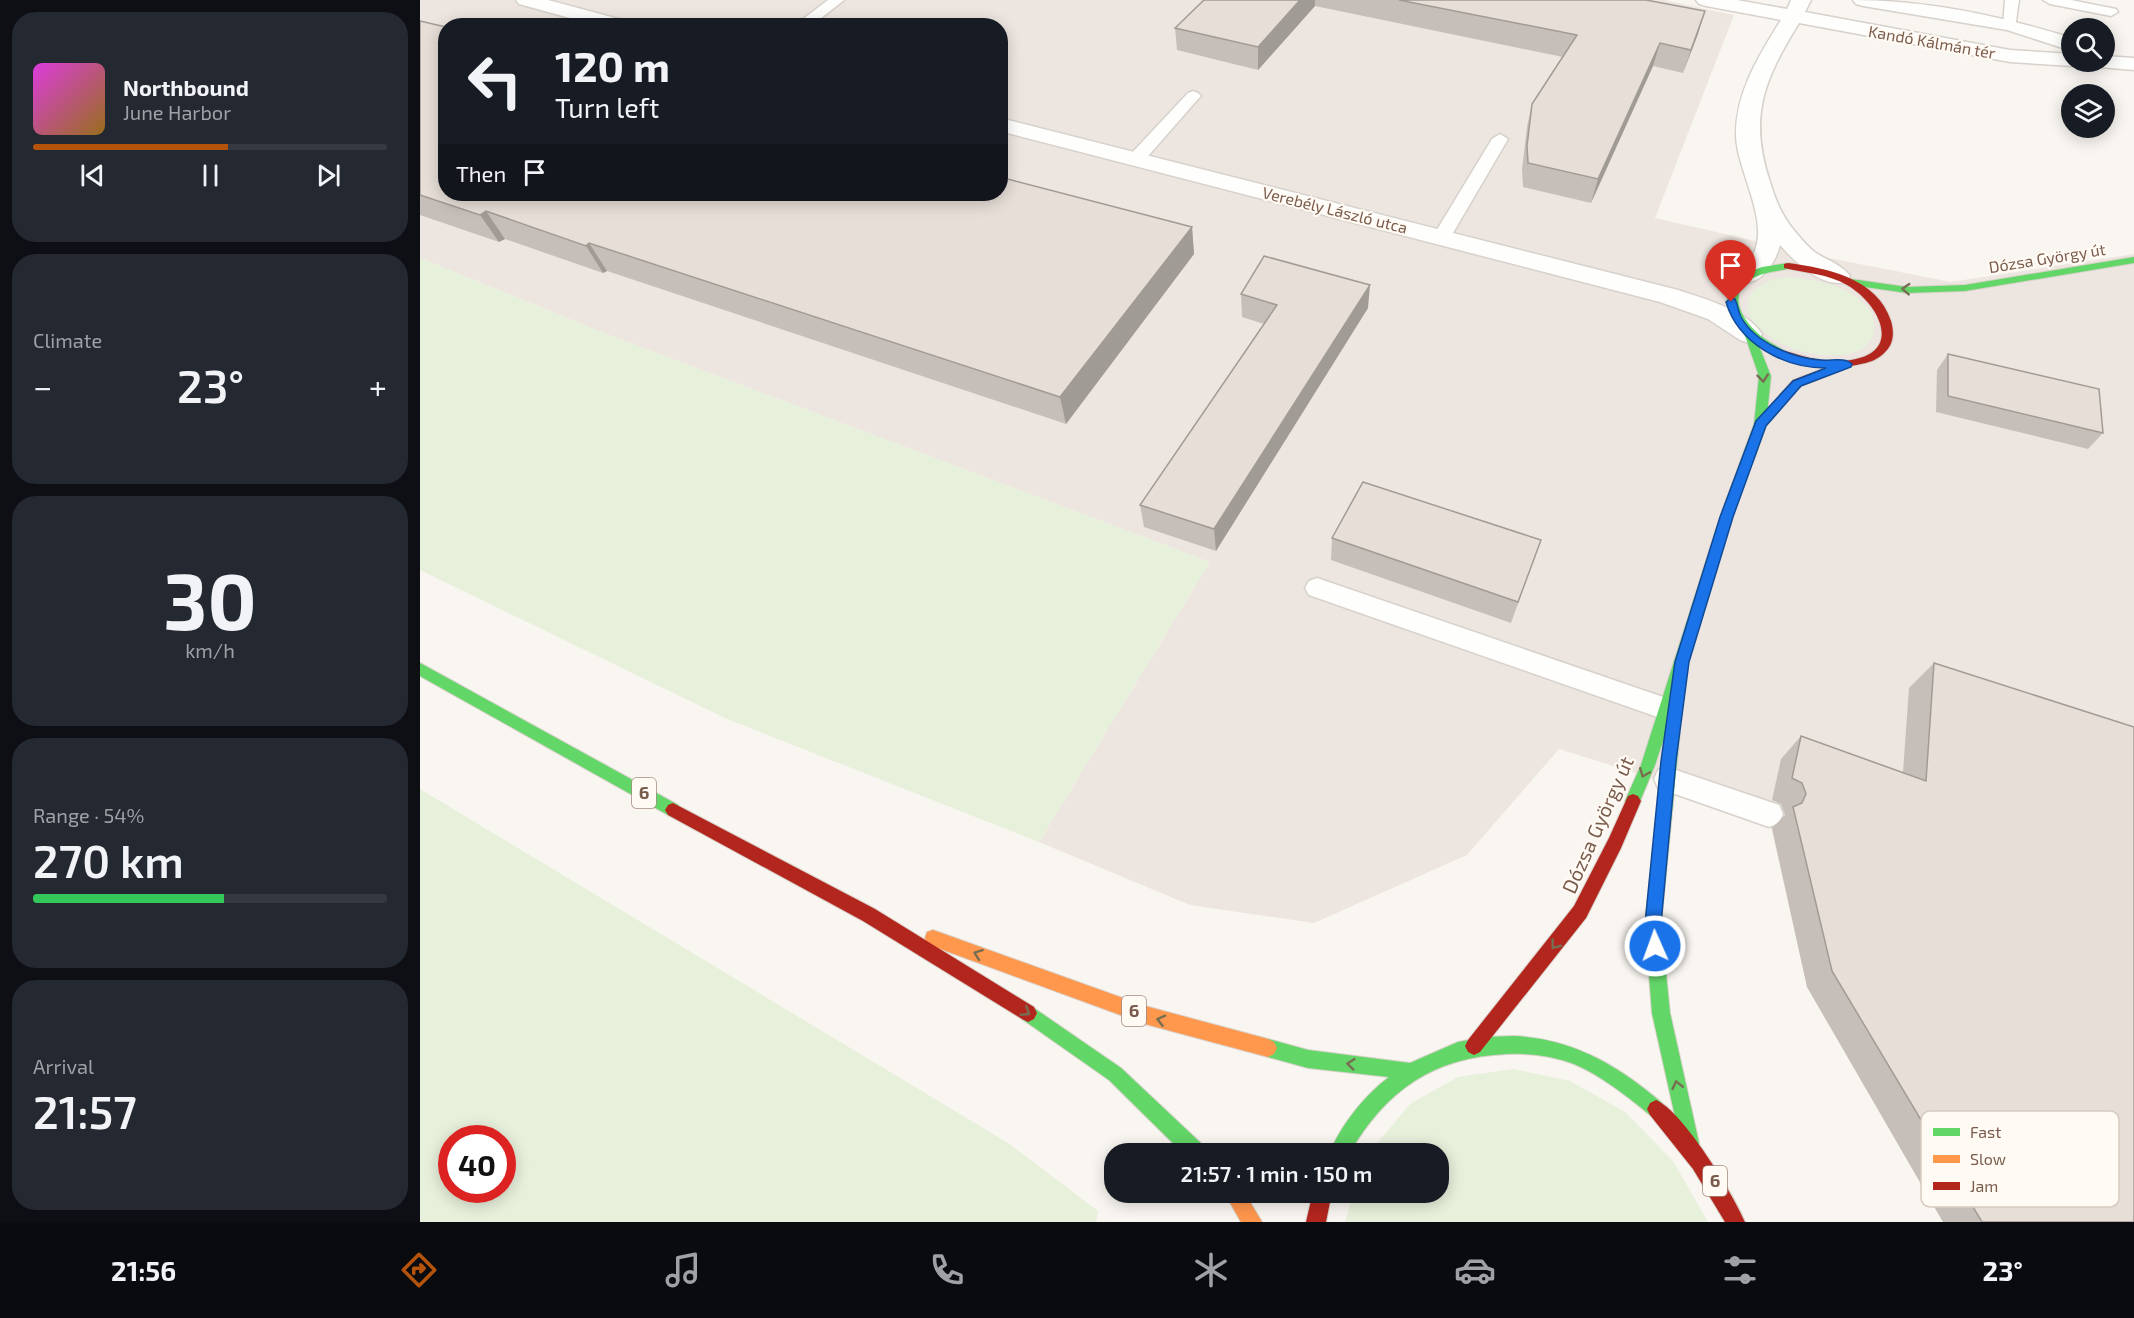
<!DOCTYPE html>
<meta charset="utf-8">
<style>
body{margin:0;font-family:"Exo 2",sans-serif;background:#242831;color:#f1f3f6;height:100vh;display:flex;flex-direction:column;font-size:22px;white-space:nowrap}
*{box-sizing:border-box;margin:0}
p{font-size:20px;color:#9ea1a6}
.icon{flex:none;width:33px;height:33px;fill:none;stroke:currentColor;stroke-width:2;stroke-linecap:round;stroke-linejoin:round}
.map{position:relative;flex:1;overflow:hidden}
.sheet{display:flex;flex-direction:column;gap:12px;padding:12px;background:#0d0f14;width:420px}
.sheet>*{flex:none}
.top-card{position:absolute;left:18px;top:18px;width:570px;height:183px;border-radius:24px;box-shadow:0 3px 15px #0003;background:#171b24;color:#f1f3f6;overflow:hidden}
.controls{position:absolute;left:1641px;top:18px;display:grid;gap:12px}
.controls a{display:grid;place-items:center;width:54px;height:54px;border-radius:50%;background:#171b24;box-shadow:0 3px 15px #0003;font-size:30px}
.speed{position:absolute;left:18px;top:1125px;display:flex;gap:12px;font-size:30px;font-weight:700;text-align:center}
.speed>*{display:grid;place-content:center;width:78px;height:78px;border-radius:50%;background:#171b24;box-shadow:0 3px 15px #0003;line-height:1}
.speed .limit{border:9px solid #d22;background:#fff;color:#111}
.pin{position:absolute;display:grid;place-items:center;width:51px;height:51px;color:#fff;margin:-62px -26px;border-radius:50% 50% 50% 0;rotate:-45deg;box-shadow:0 0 6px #0007}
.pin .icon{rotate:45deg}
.me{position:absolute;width:66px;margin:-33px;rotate:358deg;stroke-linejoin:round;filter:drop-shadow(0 0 4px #0008)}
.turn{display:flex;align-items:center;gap:21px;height:126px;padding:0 18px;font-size:27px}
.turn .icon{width:78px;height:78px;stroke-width:2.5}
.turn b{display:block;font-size:42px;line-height:51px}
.then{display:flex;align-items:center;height:57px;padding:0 18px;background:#0003;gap:12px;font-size:22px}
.big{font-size:45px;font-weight:600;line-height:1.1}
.sheet .tile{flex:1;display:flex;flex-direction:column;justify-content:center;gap:9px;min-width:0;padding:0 21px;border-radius:24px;background:#242831}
.sheet .dial{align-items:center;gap:0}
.dial b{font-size:78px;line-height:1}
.song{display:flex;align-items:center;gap:18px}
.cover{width:72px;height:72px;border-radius:9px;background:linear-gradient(135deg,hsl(300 70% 55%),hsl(40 70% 35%))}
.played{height:6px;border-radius:3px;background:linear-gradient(90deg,#b45309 55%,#363941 55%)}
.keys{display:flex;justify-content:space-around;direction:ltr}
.heat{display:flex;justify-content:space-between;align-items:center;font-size:33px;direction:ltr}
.charge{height:9px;border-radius:4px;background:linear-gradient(90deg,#34c759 54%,#363941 0)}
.trip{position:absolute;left:684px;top:1143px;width:345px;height:60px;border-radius:24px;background:#171b24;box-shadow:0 3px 15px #0003;font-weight:600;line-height:60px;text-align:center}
.menu{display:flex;height:96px;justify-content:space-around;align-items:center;background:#090b0e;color:#9ea1a6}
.menu .icon{width:42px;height:42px}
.menu .active{color:#b45309}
.menu b{font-size:27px;color:#f1f3f6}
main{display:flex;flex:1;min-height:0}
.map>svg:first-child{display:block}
.industrial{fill:#ede5e0;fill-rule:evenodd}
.green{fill:#e7f0db;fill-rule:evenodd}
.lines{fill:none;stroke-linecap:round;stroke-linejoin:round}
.lane-casing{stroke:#d7d1cb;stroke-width:3}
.street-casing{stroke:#d7d1cb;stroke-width:3}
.fast-casing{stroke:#d9d2cb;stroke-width:2}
.slow-casing{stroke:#d9d2cb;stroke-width:2}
.jam-casing{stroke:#d9d2cb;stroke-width:2}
.lane{fill:#fefefd;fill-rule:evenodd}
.street{fill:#fefefd;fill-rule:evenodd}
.fast{fill:#63d668;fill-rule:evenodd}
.slow{fill:#ff974d;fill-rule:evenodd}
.jam{fill:#b3261e;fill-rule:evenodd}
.wall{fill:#c6bfb9}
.shaded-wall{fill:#a19b96}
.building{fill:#e6ded7;stroke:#a19b96;stroke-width:1.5}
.oneway{stroke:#776e51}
.route{fill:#1a73e8;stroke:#114b97;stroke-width:1.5}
.labels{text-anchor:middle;stroke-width:4.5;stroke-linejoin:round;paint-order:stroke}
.far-street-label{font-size:16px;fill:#7a5c4d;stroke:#fffaf3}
.shield{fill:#fffaf3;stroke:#a28b7f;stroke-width:1.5}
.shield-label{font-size:18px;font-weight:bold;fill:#7a5c4d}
.street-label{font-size:20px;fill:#7a5c4d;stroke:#fffaf3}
.key{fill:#fffaf3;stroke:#d7cbc1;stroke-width:1.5}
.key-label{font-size:16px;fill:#7a5c4d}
</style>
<main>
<section class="sheet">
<div class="tile">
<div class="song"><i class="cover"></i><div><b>Northbound</b><p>June Harbor</p></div></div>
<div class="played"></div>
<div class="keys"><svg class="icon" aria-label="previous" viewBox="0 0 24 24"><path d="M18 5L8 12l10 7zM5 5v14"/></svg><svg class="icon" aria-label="pause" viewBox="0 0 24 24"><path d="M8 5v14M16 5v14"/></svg><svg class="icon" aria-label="next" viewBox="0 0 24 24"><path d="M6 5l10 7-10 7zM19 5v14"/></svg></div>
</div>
<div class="tile"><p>Climate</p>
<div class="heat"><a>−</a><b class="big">23°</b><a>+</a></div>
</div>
<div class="tile dial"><b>30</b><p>km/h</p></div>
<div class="tile"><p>Range · 54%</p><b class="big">270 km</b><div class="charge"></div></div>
<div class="tile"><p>Arrival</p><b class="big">21:57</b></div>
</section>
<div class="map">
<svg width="1714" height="1222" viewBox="0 0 1714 1222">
<rect width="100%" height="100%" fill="#f9f5f0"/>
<path class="industrial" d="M 0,0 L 1244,0 L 1314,15 L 1235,218 L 1404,257 L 1531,282 L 1714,254 L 1714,1222 L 1523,1222 L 1387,987 L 1348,814 L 1139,749 L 1047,855 L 894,923 L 770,905 L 619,842 L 790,562 L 189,335 L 0,258 ZM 26,26 L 580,26 L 580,194 L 26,194 Z"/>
<path class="green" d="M 0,258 L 189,335 L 790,562 L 619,842 L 307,719 L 0,570 Z
M 1365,277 C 1393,277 1464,292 1453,334 C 1445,367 1379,355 1359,342 C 1347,335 1331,325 1328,309 C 1324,288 1349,280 1365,277 Z
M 0,789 L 588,1143 L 678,1211 L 676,1222 L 0,1222 ZM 32,1138 L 82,1138 L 82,1190 L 32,1190 Z
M 1093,1069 L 1150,1081 L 1205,1112 L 1253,1161 L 1288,1222 L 925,1222 L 934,1193 L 1018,1192 L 1018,1154 L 949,1153 L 990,1104 L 1038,1077 Z"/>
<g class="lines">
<defs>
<path id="lane" d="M 408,0 L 424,0 L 391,26 L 374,26 Z
M 1585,0 L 1599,0 L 1595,28 L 1585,28 L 1583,25 Z
M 1623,0 L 1651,0 L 1696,9 L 1698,12 L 1691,16 L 1630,4 Z
M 773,91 L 778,93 L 781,96 L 778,99 L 722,163 L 710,163 L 708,159 L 710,155 L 768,93 Z
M 1080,134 L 1088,139 L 1030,238 L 1027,242 L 1015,242 L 1012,238 L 1072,139 Z
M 897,578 L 1246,698 L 1255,701 L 1259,709 L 1255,717 L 1246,720 L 889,595 L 885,588 L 889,581 Z
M 1247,767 L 1359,805 L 1363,814 L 1359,823 L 1349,827 L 1238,788 L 1234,779 L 1238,770 Z"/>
<path id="street" d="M 96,0 L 128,0 L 210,22 L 213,26 L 179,26 L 99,4 Z
M 1276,0 L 1317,0 L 1367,9 L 1371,0 L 1391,0 L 1385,12 L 1590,50 L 1652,54 L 1652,62 L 1661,62 L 1652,66 L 1590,62 L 1379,23 C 1344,80 1328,116 1350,182 C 1356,202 1363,218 1377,234 C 1382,240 1389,248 1396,253 C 1407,260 1422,265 1430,276 L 1426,282 C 1401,288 1375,262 1360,245 C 1355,264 1340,287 1319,282 L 1315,276 C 1320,269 1328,262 1333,255 C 1351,221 1316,170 1316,134 C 1316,91 1340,54 1361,20 L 1286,6 L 1279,4 Z
M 1433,0 C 1508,0 1581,16 1652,38 L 1652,51 L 1587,30 L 1443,6 L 1436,4 Z
M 1684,56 L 1714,58 L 1714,70 L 1668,66 L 1665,62 L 1684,62 Z
M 580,118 L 1258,290 C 1284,299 1327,310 1342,334 L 1338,340 L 1329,343 L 1320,340 L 1288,319 L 1240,302 L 580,131 Z"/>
<path id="fast" d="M 1714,257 L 1714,263 L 1545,291 L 1487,293 L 1431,285 L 1426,282 L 1431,279 L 1487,287 L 1545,285 Z
M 1368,263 L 1372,264 L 1372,268 C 1361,271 1350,271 1340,275 C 1304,288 1319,318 1341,336 C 1349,343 1361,347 1368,354 L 1362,358 L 1339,346 L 1351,376 L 1346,424 L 1312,517 L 1246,732 L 1248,727 L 1253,726 L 1258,727 L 1260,732 L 1241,924 L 1250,1013 L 1279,1143 L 1277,1150 L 1270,1152 L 1263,1150 L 1261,1143 L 1232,1013 L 1225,924 L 1246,732 L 1235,765 L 1218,806 L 1213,808 L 1208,806 L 1205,801 L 1221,765 L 1300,517 L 1334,424 L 1339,376 L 1324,333 L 1308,309 L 1307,297 L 1313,284 L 1324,274 L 1342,267 Z
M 0,663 L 258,805 L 261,810 L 258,815 L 253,817 L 248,815 L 0,676 Z
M 608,1004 L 701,1068 L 785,1147 L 787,1154 L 764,1154 L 689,1080 L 602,1019 L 599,1013 L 602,1007 Z
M 1093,1036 C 1152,1038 1199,1066 1242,1103 L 1245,1109 L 1242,1115 L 1236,1118 L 1230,1115 C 1207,1096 1182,1076 1154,1064 C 1133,1056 1109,1053 1087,1054 C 1013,1057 965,1091 929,1154 L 909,1154 C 921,1125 944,1096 969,1077 L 888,1068 L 848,1057 L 842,1054 L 839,1048 L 842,1042 L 848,1039 L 888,1050 L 990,1063 L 1038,1042 L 1065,1037 Z"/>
<path id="slow" d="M 513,930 L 725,1006 L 848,1039 L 854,1042 L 857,1048 L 854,1054 L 848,1057 L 725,1024 L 507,944 L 505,938 L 507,932 Z
M 804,1192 L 824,1192 L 842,1222 L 821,1222 Z"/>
<path id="jam" d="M 1368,263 C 1407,268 1457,278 1471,321 C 1474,331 1474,343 1466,351 C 1454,365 1439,363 1424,368 C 1413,372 1391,379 1381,386 C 1369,394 1354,415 1344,427 L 1340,428 L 1334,424 L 1336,421 L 1373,380 L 1405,368 L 1358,357 L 1358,351 L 1362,350 C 1385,357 1407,364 1431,360 C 1484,352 1459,303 1427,285 C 1408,274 1386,273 1364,268 L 1364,264 Z
M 1213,794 L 1218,796 L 1221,801 L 1201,848 L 1166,918 L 1060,1052 L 1054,1055 L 1048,1052 L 1045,1046 L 1048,1040 L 1154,906 L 1189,838 L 1208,796 Z
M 253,803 L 455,909 L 614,1007 L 617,1013 L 614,1019 L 608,1022 L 602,1019 L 443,921 L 248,815 L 245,810 L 248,805 Z
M 1236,1100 C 1263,1111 1313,1194 1325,1222 L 1305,1222 L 1273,1169 L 1230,1115 L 1227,1109 L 1230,1103 Z
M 893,1192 L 912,1192 L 906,1222 L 886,1222 Z"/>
</defs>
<use href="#lane" class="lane-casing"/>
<use href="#street" class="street-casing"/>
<use href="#fast" class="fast-casing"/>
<use href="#slow" class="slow-casing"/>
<use href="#jam" class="jam-casing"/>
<use href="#lane" class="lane"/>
<use href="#street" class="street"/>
<use href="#fast" class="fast"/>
<use href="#slow" class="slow"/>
<use href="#jam" class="jam"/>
</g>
<path class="wall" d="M 784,0 L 1226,0 L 1278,34 L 1263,73 L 1233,66 L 1171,203 L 1103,187 L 1102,169 L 1107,127 L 1112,104 L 1143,57 L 895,6 L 838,70 L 757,50 L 755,28 Z
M 0,21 L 26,194 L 772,227 L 774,254 L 646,424 L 187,271 L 183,273 L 85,239 L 79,242 L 0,215 Z
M 821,294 L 948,308 L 796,551 L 724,527 L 720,505 L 844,324 L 822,317 Z
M 1528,354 L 1683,433 L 1668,449 L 1516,412 L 1517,370 Z
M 912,538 L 1121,540 L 1091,623 L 911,560 Z
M 1514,663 L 1714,1222 L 1523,1222 L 1387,987 L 1352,828 L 1365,815 L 1361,804 L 1352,800 L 1361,759 L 1381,736 L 1483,772 L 1489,688 Z"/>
<path class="shaded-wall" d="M 880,0 L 895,0 L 895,6 L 838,70 L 838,47 Z
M 1285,11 L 1278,34 L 1263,73 L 1271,50 Z
M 1240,43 L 1233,66 L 1171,203 L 1178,179 Z
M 66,211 L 85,239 L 79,242 L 60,215 Z
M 772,227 L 774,254 L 646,424 L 640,397 Z
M 169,243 L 187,271 L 183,273 L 166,246 Z
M 950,285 L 948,308 L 796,551 L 794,529 Z"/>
<path class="building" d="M 784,0 L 880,0 L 838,47 L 755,28 Z
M 979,0 L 1226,0 L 1285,11 L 1271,50 L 1240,43 L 1178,179 L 1108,163 L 1107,146 L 1112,104 L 1157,35 Z
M 0,21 L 26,27 L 26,194 L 580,194 L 580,177 L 772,227 L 640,397 L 169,243 L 166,246 L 66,211 L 60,215 L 0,195 Z
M 844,256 L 950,285 L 794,529 L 720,505 L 857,305 L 821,294 Z
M 1528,354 L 1679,389 L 1683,433 L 1528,396 Z
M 943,482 L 1121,540 L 1098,602 L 912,538 Z
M 1514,663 L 1714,727 L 1714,1222 L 1562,1222 L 1412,971 L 1373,807 L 1382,803 L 1386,794 L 1382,783 L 1372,778 L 1381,736 L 1506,781 Z"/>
<defs><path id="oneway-chevron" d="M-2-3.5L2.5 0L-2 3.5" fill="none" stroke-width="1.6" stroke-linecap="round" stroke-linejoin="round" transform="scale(1.5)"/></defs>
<g class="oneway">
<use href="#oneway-chevron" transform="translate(1486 289) rotate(-177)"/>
<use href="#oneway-chevron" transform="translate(1343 378) rotate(84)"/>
<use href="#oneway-chevron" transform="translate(1224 773) rotate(112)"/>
<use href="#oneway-chevron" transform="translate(1135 945) rotate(127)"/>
<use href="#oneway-chevron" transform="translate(558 954) rotate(-160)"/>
<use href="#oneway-chevron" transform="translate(606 1012) rotate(33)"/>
<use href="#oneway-chevron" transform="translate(741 1020) rotate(-165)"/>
<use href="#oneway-chevron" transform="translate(931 1064) rotate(-174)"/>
<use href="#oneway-chevron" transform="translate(1257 1085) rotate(-103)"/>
</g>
<path class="route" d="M 1311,298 L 1315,299 C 1318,305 1318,311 1321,317 C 1335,343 1373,358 1401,360 C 1411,361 1425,357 1432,364 L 1431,367 L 1381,386 L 1346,426 L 1313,517 L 1269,662 L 1256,761 L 1241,924 L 1243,946 L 1241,952 L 1235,955 L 1229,952 L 1225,924 L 1241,761 L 1255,662 L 1300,517 L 1336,421 L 1373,381 L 1406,368 C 1363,368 1318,343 1306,302 Z"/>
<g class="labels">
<g class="far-street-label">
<text transform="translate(1512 42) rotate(10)" y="6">Kandó Kálmán tér</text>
<text transform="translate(915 210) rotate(14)" y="6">Verebély László utca</text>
<text transform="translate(1627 258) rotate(-9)" y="6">Dózsa György út</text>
</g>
<g class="shield">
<rect x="212" y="778" width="24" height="30" rx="4.5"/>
<rect x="702" y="996" width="24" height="30" rx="4.5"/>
<rect x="1283" y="1166" width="24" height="30" rx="4.5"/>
</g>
<g class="shield-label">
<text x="224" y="799">6</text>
<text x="714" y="1017">6</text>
<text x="1295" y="1187">6</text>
</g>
<g class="street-label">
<text transform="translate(1178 825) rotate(-66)" y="7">Dózsa György út</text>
</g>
</g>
<rect x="1501" y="1111" width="198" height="96" rx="9" class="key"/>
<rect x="1513" y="1128" width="27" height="8" fill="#63d668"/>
<rect x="1513" y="1155" width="27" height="8" fill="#ff974d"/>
<rect x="1513" y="1182" width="27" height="8" fill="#b3261e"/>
<g class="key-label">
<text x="1550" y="1138">Fast</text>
<text x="1550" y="1165">Slow</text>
<text x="1550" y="1192">Jam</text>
</g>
</svg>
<div class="controls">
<a><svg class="icon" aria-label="search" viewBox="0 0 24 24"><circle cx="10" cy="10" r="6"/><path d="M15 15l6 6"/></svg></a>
<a><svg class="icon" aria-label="layers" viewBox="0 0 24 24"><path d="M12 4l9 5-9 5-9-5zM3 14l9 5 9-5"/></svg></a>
</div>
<div class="speed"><div class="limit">40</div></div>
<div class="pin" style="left:1311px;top:302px;background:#d93025"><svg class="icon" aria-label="arrive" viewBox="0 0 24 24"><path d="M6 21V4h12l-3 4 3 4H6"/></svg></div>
<svg class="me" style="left:1235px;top:946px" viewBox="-20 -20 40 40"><circle r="17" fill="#1a73e8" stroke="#fff" stroke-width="3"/><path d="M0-11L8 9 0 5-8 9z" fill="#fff"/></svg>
<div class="trip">21:57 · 1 min · 150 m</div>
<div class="top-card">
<div class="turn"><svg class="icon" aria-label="left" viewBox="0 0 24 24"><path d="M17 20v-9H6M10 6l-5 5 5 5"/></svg><div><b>120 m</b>Turn left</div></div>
<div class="then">Then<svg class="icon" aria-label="arrive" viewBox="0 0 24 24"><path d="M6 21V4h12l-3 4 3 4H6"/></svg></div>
</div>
</div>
</main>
<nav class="menu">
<b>21:56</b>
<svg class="icon active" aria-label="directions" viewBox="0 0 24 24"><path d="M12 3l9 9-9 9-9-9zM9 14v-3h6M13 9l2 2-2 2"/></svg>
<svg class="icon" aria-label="music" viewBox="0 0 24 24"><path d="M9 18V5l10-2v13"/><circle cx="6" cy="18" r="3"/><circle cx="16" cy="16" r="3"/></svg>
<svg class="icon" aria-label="phone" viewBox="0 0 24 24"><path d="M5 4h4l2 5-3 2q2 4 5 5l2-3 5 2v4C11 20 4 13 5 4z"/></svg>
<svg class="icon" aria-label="climate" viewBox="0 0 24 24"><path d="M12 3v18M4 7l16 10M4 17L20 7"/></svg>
<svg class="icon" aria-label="car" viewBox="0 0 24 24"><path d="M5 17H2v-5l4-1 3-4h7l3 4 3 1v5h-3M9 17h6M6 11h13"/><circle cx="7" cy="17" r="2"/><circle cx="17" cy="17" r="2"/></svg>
<svg class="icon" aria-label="filters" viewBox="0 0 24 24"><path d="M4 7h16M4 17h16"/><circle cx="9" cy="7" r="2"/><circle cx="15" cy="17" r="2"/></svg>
<b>23°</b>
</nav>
